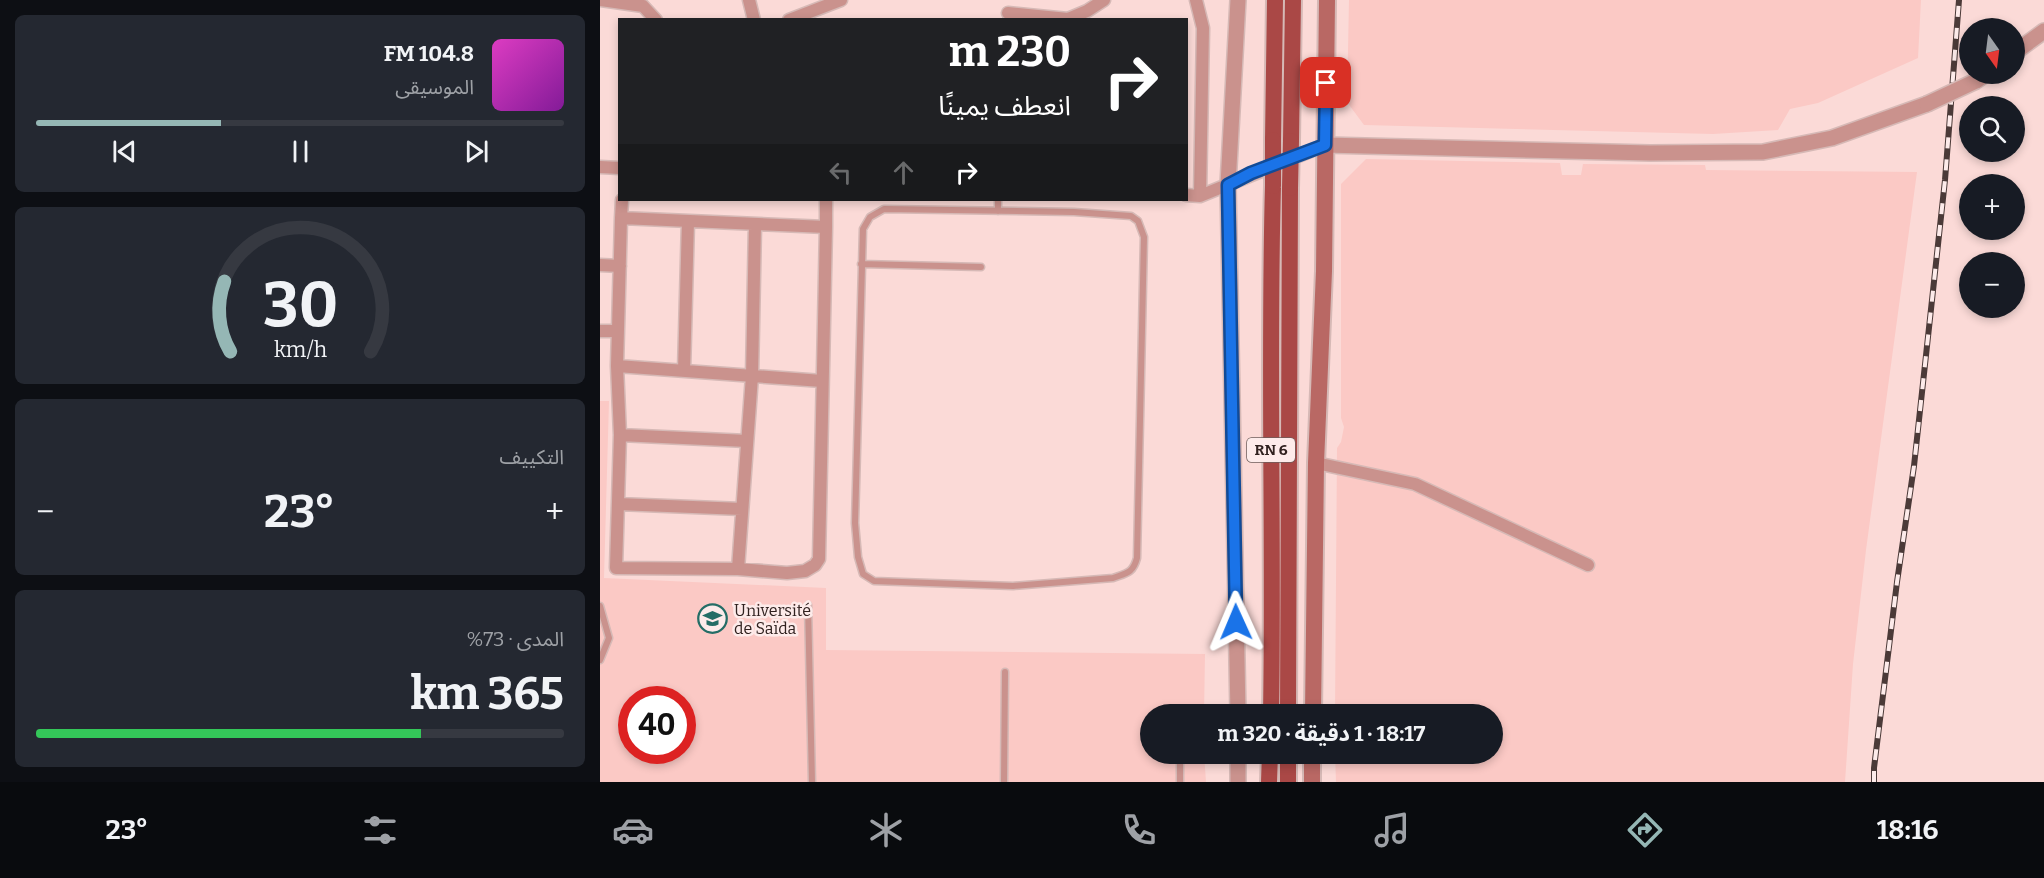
<!DOCTYPE html>
<html lang="ar">
<meta charset="utf-8">
<style>
body{margin:0;font-family:Bitter,"Noto Sans Arabic",serif;background:#242831;color:#f1f3f6;direction:rtl;height:100vh;display:flex;flex-direction:column;font-size:22px;white-space:nowrap}
*{box-sizing:border-box;margin:0}
p{font-size:20px;color:#9ea1a6}
.icon{flex:none;width:33px;height:33px;fill:none;stroke:currentColor;stroke-width:2;stroke-linecap:round;stroke-linejoin:round}
.map{position:relative;flex:1;overflow:hidden;direction:ltr}
.panel{display:flex;flex-direction:column;gap:15px;padding:15px;background:#0d0f14;width:600px}
.panel>*{flex:none}
.hud{position:absolute;left:18px;top:18px;width:570px;height:183px;border-radius:0px;box-shadow:0 3px 9px #0003;direction:rtl;background:#202124;color:#fff;overflow:hidden}
.needle{width:39px;rotate:166deg}
.controls{position:absolute;left:1359px;top:18px;display:grid;gap:12px}
.controls a{display:grid;place-items:center;width:66px;height:66px;border-radius:50%;background:#171b24;box-shadow:0 3px 9px #0003;font-size:30px}
.speed{position:absolute;left:18px;top:686px;display:flex;gap:12px;font-size:30px;font-weight:700;text-align:center}
.speed>*{display:grid;place-content:center;width:78px;height:78px;border-radius:50%;background:#171b24;box-shadow:0 3px 9px #0003;line-height:1}
.speed .limit{border:9px solid #d22;background:#fff;color:#111}
.pin{position:absolute;display:grid;place-items:center;width:51px;height:51px;color:#fff;margin:-26px;border-radius:12px;box-shadow:0 3px 9px #0006}
.me{position:absolute;width:66px;margin:-33px;rotate:359deg;stroke-linejoin:round;filter:drop-shadow(0 0 4px #0008)}
.turn{display:flex;align-items:center;gap:21px;height:126px;padding:0 18px;font-size:27px}
.turn .icon{width:78px;height:78px;stroke-width:2.5}
.turn b{display:block;font-size:42px;line-height:51px}
.lanes{display:flex;align-items:center;height:57px;padding:0 18px;background:#0003;justify-content:center;gap:30px;direction:ltr}
.lanes .off{opacity:.35}
.big{font-size:45px;font-weight:700;line-height:1.1}
.panel .tile{flex:1;display:flex;flex-direction:column;justify-content:center;gap:9px;min-width:0;padding:0 21px;border-radius:9px;background:#242831}
.panel .dial{align-items:center;gap:0}
.dial svg{height:156px;overflow:visible;fill:none;stroke:#363941;stroke-width:7;stroke-linecap:round;text-anchor:middle}
.dial text{fill:#f1f3f6;stroke:none}
.song{display:flex;align-items:center;gap:18px}
.cover{width:72px;height:72px;border-radius:9px;background:linear-gradient(135deg,hsl(310 70% 55%),hsl(290 70% 35%))}
.played{height:6px;border-radius:3px;background:linear-gradient(90deg,#95b7b5 35%,#363941 35%)}
.keys{display:flex;justify-content:space-around;direction:ltr}
.heat{display:flex;justify-content:space-between;align-items:center;font-size:33px;direction:ltr}
.charge{height:9px;border-radius:4px;background:linear-gradient(90deg,#34c759 73%,#363941 0)}
.trip{position:absolute;left:540px;top:704px;width:363px;height:60px;border-radius:30px;background:#171b24;box-shadow:0 3px 9px #0003;font-weight:700;line-height:60px;text-align:center;direction:rtl}
.tabs{display:flex;height:96px;justify-content:space-around;align-items:center;background:#090b0e;color:#9ea1a6}
.tabs .icon{width:42px;height:42px}
.tabs .current{color:#95b7b5}
.tabs b{font-size:27px;color:#f1f3f6}
main{display:flex;flex:1;min-height:0}
.map>svg:first-child{display:block}
.built{fill:#fbc9c5;fill-rule:evenodd}
.lines{fill:none;stroke-linecap:round;stroke-linejoin:round}
.service-casing{stroke:#d6b9b6;stroke-width:9}
.minor-casing{stroke:#d6b9b6;stroke-width:15}
.tertiary-casing{stroke:#d6b9b6;stroke-width:18}
.secondary-casing{stroke:#d6b9b6;stroke-width:20}
.primary-casing{stroke:#d6b9b6;stroke-width:20}
.service{stroke:#ca928d;stroke-width:6}
.minor{stroke:#ca928d;stroke-width:12}
.tertiary{stroke:#ca928d;stroke-width:15}
.secondary{stroke:#b96864;stroke-width:16}
.primary{stroke:#aa4846;stroke-width:16}
.rail-casing{stroke:#4b3a38;stroke-width:6}
.rail{stroke:#fdebea;stroke-width:4;stroke-dasharray:11;stroke-linecap:butt}
.tertiary-bridge-casing{stroke:#d6b9b6;stroke-width:18;stroke-linecap:butt}
.primary-bridge-casing{stroke:#d6b9b6;stroke-width:20;stroke-linecap:butt}
.tertiary-bridge{stroke:#ca928d;stroke-width:15}
.primary-bridge{stroke:#aa4846;stroke-width:16}
.route-casing{stroke:#114b97;stroke-width:15}
.route{stroke:#1a73e8;stroke-width:10}
.labels{text-anchor:middle;stroke-width:5;stroke-linejoin:round;paint-order:stroke}
.shield{fill:#fdebea;stroke:#6e5e5c;stroke-width:1.5}
.shield-label{font-size:15px;font-weight:bold;fill:#30211f}
.poi-label{font-size:16px;fill:#30211f;stroke:#fdebea;text-anchor:start}
</style>
<main>
<div class="map">
<svg width="1444" height="782" viewBox="0 0 1444 782">
<rect width="100%" height="100%" fill="#fbdad7"/>
<path class="built" d="M 749,0 L 1321,0 L 1318,58 L 1218,103 L 1190,109 L 1178,130 L 1113,134 L 764,125 L 747,102 Z
M 766,159 L 960,163 L 962,175 L 981,175 L 983,164 L 1105,165 L 1106,170 L 1317,172 L 1266,550 L 1253,664 L 1245,782 L 736,782 L 735,753 L 892,753 L 892,714 L 735,714 L 737,448 L 741,442 L 744,427 L 741,418 L 741,184 Z
M 0,401 L 9,401 L 4,578 L 226,588 L 226,650 L 605,654 L 604,714 L 550,714 L 550,753 L 604,753 L 606,782 L 0,782 ZM 32,699 L 82,699 L 82,750 L 32,750 Z"/>
<g class="lines">
<defs>
<path id="service" d="M 284,209 L 474,212 L 531,216 L 538,221 L 544,237 L 537,558 C 533,573 527,573 513,578 L 413,586 L 274,581 L 263,574 L 258,557 L 255,523 L 263,229 L 270,217 Z
M 398,211 L 398,200
M 261,264 L 381,267
M 208,605 L 212,782
M 0,606 L 9,638 L 0,660
M 580,753 L 580,782
M 404,782 L 405,672"/>
<path id="minor" d="M 0,0 L 43,6 L 56,20
M 149,0 L 154,20
M 596,0 L 603,28 L 600,196
M 408,13 L 468,19 L 487,11 L 504,0
M 189,20 L 241,0
M 0,167 L 20,168
M 586,195 L 600,196 L 725,145
M 226,200 L 226,227 L 219,559 L 215,565 L 205,571 L 187,573 L 138,569 L 16,568 L 20,435 L 17,366 L 21,218 L 226,227
M 21,218 L 22,200
M 0,265 L 20,266
M 0,331 L 18,331
M 17,366 L 222,381
M 84,371 L 88,221
M 20,435 L 147,441
M 716,463 L 815,484 L 988,565
M 18,504 L 142,509
M 138,569 L 152,376 L 155,224"/>
<path id="tertiary" d="M 638,0 L 628,185 L 638,714
M 1414,53 L 1444,31
M 1376,81 L 1386,74
M 725,145 L 1050,153 L 1163,152 L 1232,138 L 1327,104
M 638,782 L 638,753"/>
<path id="secondary" d="M 713,714 L 716,463 L 724,271 L 727,0
M 712,782 L 712,753"/>
<path id="primary" d="M 673,140 L 675,0
M 691,141 L 693,0
M 671,714 C 674,538 668,362 673,186
M 688,714 L 690,188
M 688,753 L 688,782
M 669,782 L 670,753"/>
</defs>
<use href="#service" class="service-casing"/>
<use href="#minor" class="minor-casing"/>
<use href="#tertiary" class="tertiary-casing"/>
<use href="#secondary" class="secondary-casing"/>
<use href="#primary" class="primary-casing"/>
<use href="#service" class="service"/>
<use href="#minor" class="minor"/>
<use href="#tertiary" class="tertiary"/>
<use href="#secondary" class="secondary"/>
<use href="#primary" class="primary"/>
<defs>
<path id="rail" d="M 1274,782 L 1274,768 L 1297,582 L 1314,466 L 1345,180 L 1359,0"/>
</defs>
<use href="#rail" class="rail-casing"/>
<use href="#rail" class="rail"/>
<defs>
<path id="tertiary-bridge" d="M 1327,104 L 1376,81"/>
<path id="primary-bridge" d="M 673,140 L 673,186
M 690,188 L 691,141"/>
</defs>
<use href="#tertiary-bridge" class="tertiary-bridge-casing"/>
<use href="#primary-bridge" class="primary-bridge-casing"/>
<use href="#tertiary-bridge" class="tertiary-bridge"/>
<use href="#primary-bridge" class="primary-bridge"/>
</g>
<g class="lines">
<defs>
<path id="route" d="M 636,622 L 628,185 L 651,173 L 725,145 L 726,83"/>
</defs>
<use href="#route" class="route-casing"/>
<use href="#route" class="route"/>
</g>
<defs>
<symbol id="university-ring" viewBox="-11 -11 22 22"><circle r="9.5" fill="#fdebea" stroke="#246d66" stroke-width="1.5"/><path d="M0-5L7-2L0 1L-7-2ZM-4 1L0 2.5L4 1V4Q0 6-4 4Z" fill="#246d66"/></symbol>
</defs>
<g fill-rule="evenodd">
<use href="#university-ring" x="96" y="602" width="33" height="33"/>
</g>
<g class="labels">
<rect class="shield" x="647" y="438" width="48" height="24" rx="4.5"/>
<g class="shield-label">
<text x="671" y="455">RN 6</text>
</g>
<g class="poi-label">
<text x="134" y="616">Université<tspan x="134" dy="18">de Saïda</tspan></text>
</g>
</g>
</svg>
<div class="controls">
<a><svg class="needle" viewBox="-14 -14 28 28"><path d="M0-13l5 13h-10z" fill="#e53935"/><path d="M0 13l5-13h-10z" fill="#9ea1a6"/></svg></a>
<a><svg class="icon" aria-label="search" viewBox="0 0 24 24"><circle cx="10" cy="10" r="6"/><path d="M15 15l6 6"/></svg></a>
<a>+</a>
<a>−</a>
</div>
<div class="speed"><div class="limit">40</div></div>
<div class="pin" style="left:726px;top:83px;background:#d93025"><svg class="icon" aria-label="arrive" viewBox="0 0 24 24"><path d="M6 21V4h12l-3 4 3 4H6"/></svg></div>
<svg class="me" style="left:636px;top:622px" viewBox="-20 -20 40 40"><path d="M0-17L14 15 0 8-14 15z" fill="#1a73e8" stroke="#fff" stroke-width="4"/></svg>
<div class="trip">18:17 · 1 دقيقة · 320 m</div>
<div class="hud">
<div class="turn"><svg class="icon" aria-label="right" viewBox="0 0 24 24"><path d="M7 20v-9h11M14 6l5 5-5 5"/></svg><div><b>230 m</b>انعطف يمينًا</div></div>
<div class="lanes"><svg class="icon off" aria-label="left" viewBox="0 0 24 24"><path d="M17 20v-9H6M10 6l-5 5 5 5"/></svg><svg class="icon off" aria-label="ahead" viewBox="0 0 24 24"><path d="M12 20V5M6 11l6-6 6 6"/></svg><svg class="icon" aria-label="right" viewBox="0 0 24 24"><path d="M7 20v-9h11M14 6l5 5-5 5"/></svg></div>
</div>
</div>
<section class="panel">
<div class="tile">
<div class="song"><i class="cover"></i><div><b>104.8 FM</b><p>الموسيقى</p></div></div>
<div class="played"></div>
<div class="keys"><svg class="icon" aria-label="previous" viewBox="0 0 24 24"><path d="M18 5L8 12l10 7zM5 5v14"/></svg><svg class="icon" aria-label="pause" viewBox="0 0 24 24"><path d="M8 5v14M16 5v14"/></svg><svg class="icon" aria-label="next" viewBox="0 0 24 24"><path d="M6 5l10 7-10 7zM19 5v14"/></svg></div>
</div>
<div class="tile dial"><svg viewBox="0 0 100 80">
<path d="M14 69A42 42 0 1 1 86 69"/>
<path d="M14 69A42 42 0 0 1 11 33" stroke="#95b7b5"/>
<text x="50" y="56" font-size="32" font-weight="700">30</text>
<text x="50" y="72" font-size="11">km/h</text>
</svg></div>
<div class="tile"><p>التكييف</p>
<div class="heat"><a>−</a><b class="big">23°</b><a>+</a></div>
</div>
<div class="tile"><p>المدى · 73%</p><b class="big">365 km</b><div class="charge"></div></div>
</section>
</main>
<nav class="tabs">
<b>18:16</b>
<svg class="icon current" aria-label="directions" viewBox="0 0 24 24"><path d="M12 3l9 9-9 9-9-9zM9 14v-3h6M13 9l2 2-2 2"/></svg>
<svg class="icon" aria-label="music" viewBox="0 0 24 24"><path d="M9 18V5l10-2v13"/><circle cx="6" cy="18" r="3"/><circle cx="16" cy="16" r="3"/></svg>
<svg class="icon" aria-label="phone" viewBox="0 0 24 24"><path d="M5 4h4l2 5-3 2q2 4 5 5l2-3 5 2v4C11 20 4 13 5 4z"/></svg>
<svg class="icon" aria-label="climate" viewBox="0 0 24 24"><path d="M12 3v18M4 7l16 10M4 17L20 7"/></svg>
<svg class="icon" aria-label="car" viewBox="0 0 24 24"><path d="M5 17H2v-5l4-1 3-4h7l3 4 3 1v5h-3M9 17h6M6 11h13"/><circle cx="7" cy="17" r="2"/><circle cx="17" cy="17" r="2"/></svg>
<svg class="icon" aria-label="filters" viewBox="0 0 24 24"><path d="M4 7h16M4 17h16"/><circle cx="9" cy="7" r="2"/><circle cx="15" cy="17" r="2"/></svg>
<b>23°</b>
</nav>
